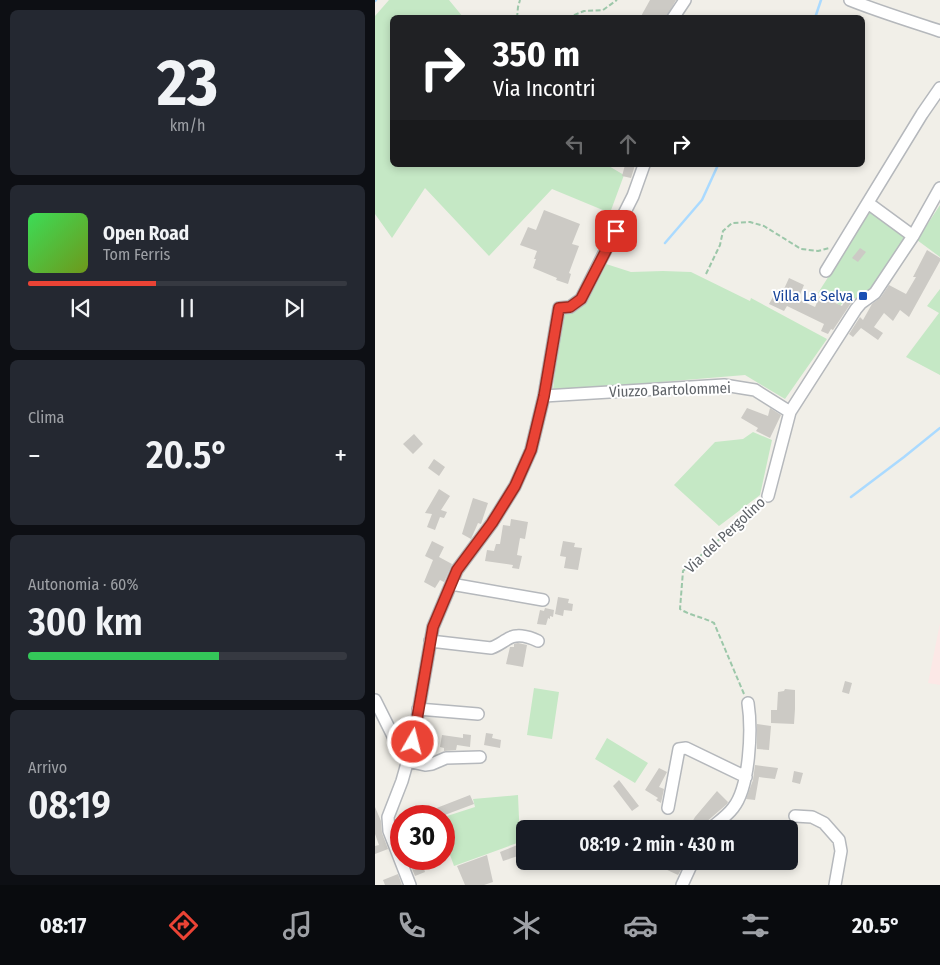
<!DOCTYPE html>
<html lang="it">
<meta charset="utf-8">
<style>
body{margin:0;font-family:"Fira Sans Condensed",sans-serif;background:#242831;color:#f1f3f6;height:100vh;display:flex;flex-direction:column;font-size:19px;white-space:nowrap}
*{box-sizing:border-box;margin:0}
p{font-size:16px;color:#9ea1a6}
.icon{flex:none;width:28px;height:28px;fill:none;stroke:currentColor;stroke-width:2;stroke-linecap:round;stroke-linejoin:round}
.map{position:relative;flex:1;overflow:hidden}
.sheet{display:flex;flex-direction:column;gap:10px;padding:10px;background:#0d0f14;width:375px}
.sheet>*{flex:none}
.guide{position:absolute;left:15px;top:15px;width:475px;height:152px;border-radius:8px;box-shadow:0 2px 8px #0003;background:#202124;color:#fff;overflow:hidden}
.speed{position:absolute;left:15px;top:805px;display:flex;gap:10px;font-size:25px;font-weight:700;text-align:center}
.speed>*{display:grid;place-content:center;width:65px;height:65px;border-radius:50%;background:#171b24;box-shadow:0 2px 8px #0003;line-height:1}
.speed .limit{border:8px solid #d22;background:#fff;color:#111}
.pin{position:absolute;display:grid;place-items:center;width:42px;height:42px;color:#fff;margin:-21px;border-radius:10px;box-shadow:0 2px 8px #0006}
.me{position:absolute;width:55px;margin:-28px;rotate:8deg;stroke-linejoin:round;filter:drop-shadow(0 0 4px #0008)}
.turn{display:flex;align-items:center;gap:18px;height:105px;padding:0 20px;font-size:22px}
.turn .icon{width:65px;height:65px;stroke-width:2.5}
.turn b{display:block;font-size:35px;line-height:42px}
.lanes{display:flex;align-items:center;height:48px;padding:0 20px;background:#0003;justify-content:center;gap:25px;direction:ltr}
.lanes .off{opacity:.35}
.big{font-size:38px;font-weight:600;line-height:1.1}
.sheet .tile{flex:1;display:flex;flex-direction:column;justify-content:center;gap:8px;min-width:0;padding:0 18px;border-radius:8px;background:#242831}
.sheet .dial{align-items:center;gap:0}
.dial b{font-size:65px;line-height:1}
.song{display:flex;align-items:center;gap:15px}
.cover{width:60px;height:60px;border-radius:8px;background:linear-gradient(135deg,hsl(130 70% 55%),hsl(80 70% 35%))}
.played{height:5px;border-radius:2px;background:linear-gradient(90deg,#ea4335 40%,#363941 40%)}
.keys{display:flex;justify-content:space-around;direction:ltr}
.heat{display:flex;justify-content:space-between;align-items:center;font-size:28px;direction:ltr}
.charge{height:8px;border-radius:4px;background:linear-gradient(90deg,#34c759 60%,#363941 0)}
.trip{position:absolute;left:141px;top:820px;width:282px;height:50px;border-radius:8px;background:#171b24;box-shadow:0 2px 8px #0003;font-weight:600;line-height:50px;text-align:center}
.tab-bar{display:flex;height:80px;justify-content:space-around;align-items:center;background:#090b0e;color:#9ea1a6}
.tab-bar .icon{width:35px;height:35px}
.tab-bar .active{color:#ea4335}
.tab-bar b{font-size:22px;color:#f1f3f6}
main{display:flex;flex:1;min-height:0}
.map>svg:first-child{display:block}
.medical{fill:#fce8e6}
.green{fill:#c5e8c5}
.lines{fill:none;stroke-linecap:round;stroke-linejoin:round}
.stream{stroke:#aadaff;stroke-width:2.5}
.building{fill:#cccac5}
.minor-casing{stroke:#b5b8bc;stroke-width:14}
.path{stroke:#9cc7a9;stroke-width:2;stroke-dasharray:5 2.5;stroke-linecap:butt}
.minor{stroke:#fff;stroke-width:11}
.route-casing{stroke:#982c22;stroke-width:12}
.route{stroke:#ea4335;stroke-width:9}
.transit-dot{fill:#1a4fb4;stroke:#fff;stroke-width:2}
.labels{text-anchor:middle;stroke-width:4;stroke-linejoin:round;paint-order:stroke}
.transit-label{font-size:15px;fill:#164399;stroke:#fff;text-anchor:end}
.street-label{font-size:15px;fill:#5f6368;stroke:#fff}
</style>
<main>
<section class="sheet">
<div class="tile dial"><b>23</b><p>km/h</p></div>
<div class="tile">
<div class="song"><i class="cover"></i><div><b>Open Road</b><p>Tom Ferris</p></div></div>
<div class="played"></div>
<div class="keys"><svg class="icon" aria-label="previous" viewBox="0 0 24 24"><path d="M18 5L8 12l10 7zM5 5v14"/></svg><svg class="icon" aria-label="pause" viewBox="0 0 24 24"><path d="M8 5v14M16 5v14"/></svg><svg class="icon" aria-label="next" viewBox="0 0 24 24"><path d="M6 5l10 7-10 7zM19 5v14"/></svg></div>
</div>
<div class="tile"><p>Clima</p>
<div class="heat"><a>−</a><b class="big">20.5°</b><a>+</a></div>
</div>
<div class="tile"><p>Autonomia · 60%</p><b class="big">300 km</b><div class="charge"></div></div>
<div class="tile"><p>Arrivo</p><b class="big">08:19</b></div>
</section>
<div class="map">
<svg width="565" height="885" viewBox="0 0 565 885">
<rect width="100%" height="100%" fill="#f1efe8"/>
<path class="medical" d="M 565,623 L 565,685 L 553,683 Z"/>
<path class="green" d="M 14,0 L 74,0 L 88,17 L 18,18 L 18,165 L 232,165 L 249,175 L 235,213 L 177,189 L 114,256 L 50,188 L 17,238 L 0,214 L 0,16 Z
M 565,205 L 565,257 L 542,240 Z
M 496,210 L 534,237 L 494,291 L 481,299 L 474,295 L 465,306 L 460,301 L 461,298 L 443,293 Z
M 228,263 L 256,272 L 288,271 L 316,272 L 375,301 L 376,298 L 452,339 L 410,399 L 370,375 L 178,391 L 181,358 L 187,311 L 198,309 Z
M 565,289 L 565,375 L 531,357 L 564,313 L 552,306 Z
M 378,432 L 397,440 L 385,495 L 344,526 L 299,485 L 340,442 L 368,439 Z
M 159,688 L 184,692 L 177,739 L 152,735 Z
M 232,738 L 273,763 L 260,783 L 220,759 Z
M 143,795 L 145,842 L 79,866 L 69,838 L 69,817 L 100,807 L 98,799 Z"/>
<g class="lines">
<path class="stream" d="M 0,1 L 1,0
M 440,18 L 446,0
M 290,243 L 327,200 L 343,165
M 476,497 L 529,457 L 565,428"/>
</g>
<path class="building" d="M 275,0 L 301,0 L 291,18 L 265,18 Z
M 250,165 L 260,165 L 256,178 L 247,176 Z
M 169,210 L 205,224 L 197,244 L 204,246 L 194,273 L 196,274 L 193,284 L 181,280 L 182,278 L 158,268 L 161,259 L 159,259 L 162,251 L 145,245 L 153,227 L 161,230 Z
M 485,248 L 491,252 L 483,262 L 477,258 Z
M 552,250 L 565,258 L 565,261 L 534,317 L 525,310 L 518,321 L 509,313 L 499,327 L 508,333 L 503,340 L 486,328 L 478,337 L 474,334 L 485,317 L 488,320 L 497,304 L 506,297 L 514,285 L 531,294 L 541,277 L 538,277 Z
M 414,278 L 429,285 L 423,299 L 440,307 L 445,296 L 467,306 L 470,301 L 476,303 L 458,330 L 456,329 L 453,334 L 446,331 L 449,324 L 412,306 L 409,311 L 394,304 L 398,297 L 404,300 Z
M 372,408 L 393,416 L 395,408 L 406,415 L 395,438 L 381,431 L 383,428 L 366,418 Z
M 39,434 L 48,444 L 38,454 L 28,444 Z
M 59,459 L 70,467 L 64,476 L 53,468 Z
M 64,489 L 75,496 L 66,510 L 72,512 L 69,518 L 65,517 L 60,530 L 52,527 L 57,514 L 50,513 Z
M 98,498 L 113,503 L 106,524 L 103,523 L 96,539 L 87,534 Z
M 136,519 L 153,522 L 150,539 L 145,538 L 142,555 L 147,556 L 144,569 L 137,568 L 138,565 L 110,561 L 112,550 L 119,551 L 121,544 L 125,544 L 128,525 L 135,526 Z
M 57,541 L 69,547 L 64,557 L 77,564 L 69,582 L 65,580 L 60,588 L 49,582 L 58,560 L 50,556 Z
M 188,541 L 200,543 L 199,547 L 207,548 L 203,570 L 189,568 L 191,557 L 185,556 Z
M 183,597 L 194,599 L 193,603 L 198,604 L 197,611 L 189,610 L 188,616 L 180,614 Z
M 170,608 L 179,610 L 178,617 L 175,616 L 175,619 L 173,618 L 171,625 L 162,624 L 165,610 L 169,611 Z
M 143,643 L 152,645 L 148,667 L 131,664 L 135,647 L 139,647 L 139,644 Z
M 470,681 L 477,683 L 474,694 L 467,692 Z
M 410,689 L 420,690 L 420,709 L 419,724 L 396,723 L 396,710 L 402,710 L 403,692 L 409,691 Z
M 382,724 L 396,726 L 394,750 L 382,749 Z
M 111,733 L 118,734 L 117,738 L 126,740 L 125,748 L 109,745 Z
M 88,734 L 96,735 L 95,747 L 82,745 L 81,750 L 69,751 L 69,748 L 65,747 L 67,735 L 88,738 Z
M 380,765 L 403,768 L 400,779 L 384,777 L 380,800 L 371,799 L 378,780 Z
M 284,768 L 292,772 L 284,787 L 289,789 L 286,803 L 281,800 L 283,798 L 270,790 Z
M 419,771 L 428,773 L 425,784 L 417,782 Z
M 244,780 L 264,806 L 257,811 L 238,786 Z
M 342,791 L 353,802 L 352,804 L 330,823 L 328,829 L 313,829 L 320,817 Z
M 95,795 L 99,804 L 67,816 L 62,816 L 59,809 Z
M 0,807 L 6,821 L 7,833 L 13,849 L 0,854 L 0,846 L 4,845 L 0,834 Z
M 145,844 L 146,855 L 128,861 L 125,852 Z
M 112,855 L 118,882 L 109,885 L 90,885 L 82,866 Z
M 33,859 L 46,859 L 50,872 L 40,876 Z
M 290,861 L 301,861 L 307,868 L 303,875 L 288,868 Z
M 23,874 L 27,885 L 10,885 L 8,880 Z"/>
<g class="lines">
<defs>
<path id="minor" d="M 475,0 C 505,12 535,21 565,31
M 298,18 L 310,0
M 493,203 L 538,236
M 451,271 L 547,114 L 565,88
M 169,396 L 349,385 L 380,390 L 415,412
M 393,496 L 415,412 L 481,309 L 486,303 L 500,293 L 538,236 L 565,188
M 76,584 L 168,600
M 55,641 L 116,648 C 122,646 126,643 131,640 C 140,633 153,636 163,641
M 0,700 L 28,756 L 33,757
M 43,709 L 103,714
M 32,761 L 50,765 L 57,764 L 71,758 L 105,757
M 293,808 L 304,749 L 311,748 L 371,777
M 420,816 L 437,817 L 449,823 L 464,840 L 466,851 L 460,885
M 335,829 C 343,822 352,816 358,808 C 375,787 377,729 373,703
M 35,885 L 14,831 L 13,817 L 27,781 L 38,742 L 58,627 L 82,570 L 117,523 L 140,486 L 156,450 L 169,396 L 184,308 L 195,307 L 206,299 L 258,196 L 269,165
M 307,885 L 318,861"/>
</defs>
<use href="#minor" class="minor-casing"/>
<path class="path" d="M 142,18 L 143,7 L 145,0
M 192,18 L 209,11 L 228,10 L 242,0
M 331,274 L 345,245 L 348,231 L 357,223 L 375,222 L 389,226 L 426,249 L 443,251 L 454,248
M 369,694 L 339,623 C 328,617 316,616 305,609 L 308,571 L 386,503"/>
<use href="#minor" class="minor"/>
</g>
<g class="lines">
<defs>
<path id="route" d="M 38,742 L 58,627 L 82,570 L 117,523 L 140,486 L 156,450 L 169,396 L 184,308 L 195,307 L 206,299 L 241,231"/>
</defs>
<use href="#route" class="route-casing"/>
<use href="#route" class="route"/>
</g>
<rect class="transit-dot" x="483" y="291" width="10" height="10" rx="2.5"/>
<g class="labels">
<g class="transit-label">
<text x="478" y="301">Villa La Selva</text>
</g>
<g class="street-label">
<text transform="translate(295 390) rotate(-2)" y="5">Viuzzo Bartolommei</text>
<text transform="translate(350 535) rotate(-43)" y="5">Via del Pergolino</text>
</g>
</g>
</svg>
<div class="speed"><div class="limit">30</div></div>
<div class="pin" style="left:241px;top:231px;background:#d93025"><svg class="icon" aria-label="arrive" viewBox="0 0 24 24"><path d="M6 21V4h12l-3 4 3 4H6"/></svg></div>
<svg class="me" style="left:38px;top:742px" viewBox="-20 -20 40 40"><circle r="17" fill="#ea4335" stroke="#fff" stroke-width="3"/><path d="M0-11L8 9 0 5-8 9z" fill="#fff"/></svg>
<div class="trip">08:19 · 2 min · 430 m</div>
<div class="guide">
<div class="turn"><svg class="icon" aria-label="right" viewBox="0 0 24 24"><path d="M7 20v-9h11M14 6l5 5-5 5"/></svg><div><b>350 m</b>Via Incontri</div></div>
<div class="lanes"><svg class="icon off" aria-label="left" viewBox="0 0 24 24"><path d="M17 20v-9H6M10 6l-5 5 5 5"/></svg><svg class="icon off" aria-label="ahead" viewBox="0 0 24 24"><path d="M12 20V5M6 11l6-6 6 6"/></svg><svg class="icon" aria-label="right" viewBox="0 0 24 24"><path d="M7 20v-9h11M14 6l5 5-5 5"/></svg></div>
</div>
</div>
</main>
<nav class="tab-bar">
<b>08:17</b>
<svg class="icon active" aria-label="directions" viewBox="0 0 24 24"><path d="M12 3l9 9-9 9-9-9zM9 14v-3h6M13 9l2 2-2 2"/></svg>
<svg class="icon" aria-label="music" viewBox="0 0 24 24"><path d="M9 18V5l10-2v13"/><circle cx="6" cy="18" r="3"/><circle cx="16" cy="16" r="3"/></svg>
<svg class="icon" aria-label="phone" viewBox="0 0 24 24"><path d="M5 4h4l2 5-3 2q2 4 5 5l2-3 5 2v4C11 20 4 13 5 4z"/></svg>
<svg class="icon" aria-label="climate" viewBox="0 0 24 24"><path d="M12 3v18M4 7l16 10M4 17L20 7"/></svg>
<svg class="icon" aria-label="car" viewBox="0 0 24 24"><path d="M5 17H2v-5l4-1 3-4h7l3 4 3 1v5h-3M9 17h6M6 11h13"/><circle cx="7" cy="17" r="2"/><circle cx="17" cy="17" r="2"/></svg>
<svg class="icon" aria-label="filters" viewBox="0 0 24 24"><path d="M4 7h16M4 17h16"/><circle cx="9" cy="7" r="2"/><circle cx="15" cy="17" r="2"/></svg>
<b>20.5°</b>
</nav>
